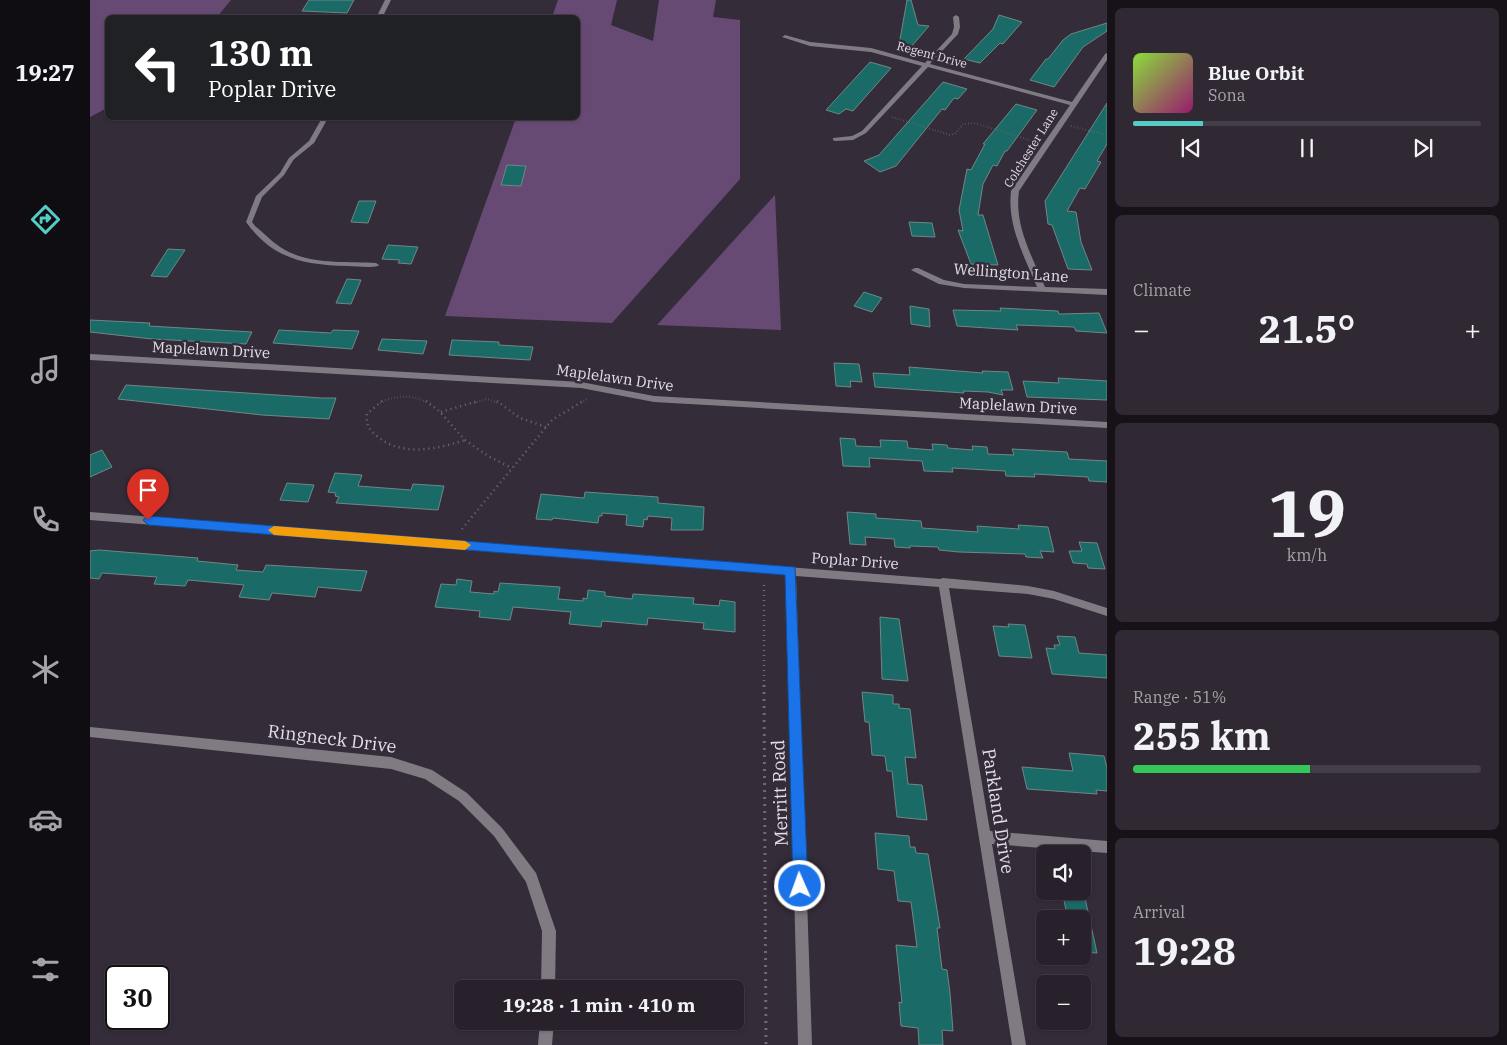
<!DOCTYPE html>
<meta charset="utf-8">
<style>
body{margin:0;font-family:"IBM Plex Serif",serif;background:#302934;color:#f1f3f6;height:100vh;display:flex;flex-direction:column;font-size:19px;white-space:nowrap}
*{box-sizing:border-box;margin:0}
p{font-size:16px;color:#a5a3a9}
.icon{flex:none;width:28px;height:28px;fill:none;stroke:currentColor;stroke-width:2;stroke-linecap:round;stroke-linejoin:round}
.map{position:relative;flex:1;overflow:hidden}
.sheet{display:flex;flex-direction:column;gap:8px;padding:8px;background:#161218;width:400px}
.sheet>*{flex:none}
.top-card{position:absolute;left:15px;top:15px;width:475px;height:105px;border-radius:8px;box-shadow:0 1px 4px #0004,0 0 0 1px #443e48;background:#202124;color:#fff;overflow:hidden}
.controls{position:absolute;left:946px;top:845px;display:grid;gap:10px}
.controls a{display:grid;place-items:center;width:55px;height:55px;border-radius:8px;background:#28212c;box-shadow:0 1px 4px #0004,0 0 0 1px #443e48;font-size:25px}
.speed{position:absolute;left:15px;top:965px;display:flex;gap:10px;font-size:25px;font-weight:700;text-align:center}
.speed>*{display:grid;place-content:center;width:65px;height:65px;border-radius:50%;background:#28212c;box-shadow:0 1px 4px #0004,0 0 0 1px #443e48;line-height:1}
.speed .limit{border:2px solid #111;border-radius:8px;background:#fff;color:#111}
.pin{position:absolute;display:grid;place-items:center;width:42px;height:42px;color:#fff;margin:-51px -21px;border-radius:50% 50% 50% 0;rotate:-45deg;box-shadow:0 0 5px #0007}
.pin .icon{rotate:45deg}
.me{position:absolute;width:55px;margin:-28px;rotate:358deg;stroke-linejoin:round;filter:drop-shadow(0 0 4px #0008)}
.turn{display:flex;align-items:center;gap:18px;height:105px;padding:0 20px;font-size:22px}
.turn .icon{width:65px;height:65px;stroke-width:2.5}
.turn b{display:block;font-size:35px;line-height:42px}
.big{font-size:38px;font-weight:800;line-height:1.1}
.sheet .card{flex:1;display:flex;flex-direction:column;justify-content:center;gap:8px;min-width:0;padding:0 18px;border-radius:8px;background:#302934}
.sheet .dial{align-items:center;gap:0}
.dial b{font-size:65px;line-height:1}
.song{display:flex;align-items:center;gap:15px}
.cover{width:60px;height:60px;border-radius:8px;background:linear-gradient(135deg,hsl(90 70% 55%),hsl(320 70% 35%))}
.played{height:5px;border-radius:2px;background:linear-gradient(90deg,#54cdc7 20%,#443e48 20%)}
.keys{display:flex;justify-content:space-around;direction:ltr}
.heat{display:flex;justify-content:space-between;align-items:center;font-size:28px;direction:ltr}
.charge{height:8px;border-radius:4px;background:linear-gradient(90deg,#34c759 51%,#443e48 0)}
.trip{position:absolute;left:364px;top:980px;width:290px;height:50px;border-radius:8px;background:#28212c;box-shadow:0 1px 4px #0004,0 0 0 1px #443e48;font-weight:800;line-height:50px;text-align:center}
main{display:flex;flex:1;min-height:0}
.dock{display:flex;flex-direction:column;width:90px;justify-content:space-around;align-items:center;background:#100d12;color:#a5a3a9}
.dock .icon{width:35px;height:35px}
.dock .on{color:#54cdc7}
.dock b{font-size:22px;color:#f1f3f6}
.map>svg:first-child{display:block}
.forest{fill:#674a74}
.building{fill:#1a6b68;stroke:#6f8785}
.lines{fill:none;stroke-linecap:round;stroke-linejoin:round}
.path-far2{stroke:#716975;stroke-width:2;stroke-dasharray:0.5 2.5;stroke-linecap:butt}
.path-far1{stroke:#716975;stroke-width:2.5;stroke-dasharray:1 4;stroke-linecap:butt}
.path{stroke:#716975;stroke-width:3;stroke-dasharray:2 5;stroke-linecap:butt}
.service{fill:#807b82;fill-rule:evenodd}
.minor{fill:#807b82;fill-rule:evenodd}
.route{fill:#1a73e8;stroke:#114b97}
.slow{fill:#f59e0b}
.labels{text-anchor:middle;stroke-width:5;stroke-linejoin:round;paint-order:stroke}
.far-street-label{font-size:12px;fill:#e4dee7;stroke:#352c3a}
.street-label{font-size:15px;fill:#e4dee7;stroke:#352c3a}
.near-street-label{font-size:18px;fill:#e4dee7;stroke:#352c3a}
</style>
<main>
<nav class="dock">
<b>19:27</b>
<svg class="icon on" aria-label="directions" viewBox="0 0 24 24"><path d="M12 3l9 9-9 9-9-9zM9 14v-3h6M13 9l2 2-2 2"/></svg>
<svg class="icon" aria-label="music" viewBox="0 0 24 24"><path d="M9 18V5l10-2v13"/><circle cx="6" cy="18" r="3"/><circle cx="16" cy="16" r="3"/></svg>
<svg class="icon" aria-label="phone" viewBox="0 0 24 24"><path d="M5 4h4l2 5-3 2q2 4 5 5l2-3 5 2v4C11 20 4 13 5 4z"/></svg>
<svg class="icon" aria-label="climate" viewBox="0 0 24 24"><path d="M12 3v18M4 7l16 10M4 17L20 7"/></svg>
<svg class="icon" aria-label="car" viewBox="0 0 24 24"><path d="M5 17H2v-5l4-1 3-4h7l3 4 3 1v5h-3M9 17h6M6 11h13"/><circle cx="7" cy="17" r="2"/><circle cx="17" cy="17" r="2"/></svg>
<svg class="icon" aria-label="filters" viewBox="0 0 24 24"><path d="M4 7h16M4 17h16"/><circle cx="9" cy="7" r="2"/><circle cx="15" cy="17" r="2"/></svg>
</nav>
<div class="map">
<svg width="1017" height="1045" viewBox="0 0 1017 1045">
<rect width="100%" height="100%" fill="#352c3a"/>
<path class="forest" d="M 0,0 L 141,0 L 127,17 L 18,18 L 17,108 L 0,117 Z
M 468,0 L 527,0 L 521,25 L 563,41 L 569,0 L 626,0 L 623,17 L 650,20 L 650,179 L 522,323 L 355,316 L 426,118 L 488,118 L 488,18 L 462,17 Z
M 685,195 L 691,330 L 567,325 Z"/>
<path class="building" d="M 219,0 L 264,0 L 257,13 L 212,11 Z
M 817,0 L 821,0 L 828,25 L 839,26 L 820,48 L 809,45 Z
M 909,15 L 932,22 L 913,44 L 910,43 L 890,63 L 874,59 L 903,29 Z
M 1017,23 L 1017,31 L 993,47 L 964,87 L 940,80 L 956,59 L 958,59 L 973,40 L 981,34 Z
M 780,62 L 801,68 L 763,111 L 756,109 L 749,114 L 736,110 Z
M 853,82 L 877,89 L 868,99 L 864,98 L 855,110 L 852,109 L 806,166 L 790,172 L 774,161 L 789,155 Z
M 1017,103 L 1017,144 L 1007,161 L 1011,162 L 995,189 L 990,188 L 977,211 L 986,212 L 991,242 L 1002,270 L 978,269 L 962,225 L 958,224 L 955,201 Z
M 926,104 L 947,110 L 917,151 L 915,151 L 907,166 L 903,165 L 893,184 L 888,215 L 893,215 L 908,265 L 881,264 L 868,230 L 873,231 L 869,210 L 877,169 L 881,170 L 895,144 L 893,144 Z
M 417,165 L 436,166 L 431,186 L 411,185 Z
M 269,201 L 286,201 L 278,223 L 261,222 Z
M 819,222 L 842,223 L 845,237 L 822,236 Z
M 298,245 L 328,247 L 321,264 L 308,263 L 310,260 L 292,259 Z
M 78,249 L 95,250 L 77,277 L 61,276 Z
M 257,279 L 271,280 L 261,304 L 246,303 Z
M 774,292 L 792,298 L 782,312 L 764,306 Z
M 820,306 L 839,309 L 840,327 L 821,324 Z
M 910,308 L 968,311 L 969,314 L 1009,313 L 1017,333 L 986,331 L 984,327 L 926,325 L 928,330 L 867,326 L 863,310 L 911,311 Z
M 0,320 L 60,323 L 59,326 L 162,332 L 156,344 L 62,339 L 0,332 Z
M 189,330 L 241,333 L 243,330 L 269,331 L 262,349 L 183,343 Z
M 292,339 L 337,341 L 333,354 L 288,350 Z
M 362,340 L 409,342 L 409,345 L 443,347 L 440,360 L 359,355 Z
M 744,363 L 769,364 L 772,382 L 760,381 L 761,387 L 746,386 Z
M 819,367 L 893,373 L 892,371 L 918,372 L 923,390 L 911,390 L 913,395 L 898,392 L 873,391 L 874,393 L 785,387 L 783,373 L 820,375 Z
M 968,378 L 1017,381 L 1017,400 L 937,397 L 933,381 L 969,383 Z
M 36,385 L 232,398 L 246,398 L 239,419 L 172,415 L 28,399 Z
M 750,438 L 765,439 L 766,446 L 791,447 L 790,440 L 817,441 L 818,448 L 843,450 L 842,444 L 857,445 L 858,448 L 883,450 L 882,446 L 897,447 L 898,454 L 924,455 L 922,449 L 977,452 L 979,459 L 1017,461 L 1017,482 L 999,481 L 998,477 L 944,474 L 945,477 L 916,476 L 915,471 L 862,468 L 863,472 L 834,471 L 832,461 L 779,458 L 780,467 L 753,466 Z
M 12,450 L 22,467 L 0,477 L 0,455 Z
M 245,473 L 272,475 L 268,486 L 321,490 L 323,484 L 354,486 L 348,510 L 246,503 L 249,497 L 245,496 L 246,493 L 238,492 Z
M 197,483 L 224,485 L 218,502 L 190,500 Z
M 495,492 L 568,497 L 568,503 L 614,507 L 613,530 L 581,530 L 582,518 L 558,516 L 557,520 L 554,519 L 553,527 L 536,525 L 537,515 L 512,513 L 512,516 L 509,516 L 508,523 L 463,518 L 462,520 L 446,519 L 451,494 L 494,498 Z
M 757,512 L 786,514 L 786,518 L 831,521 L 832,528 L 888,532 L 887,526 L 929,529 L 928,525 L 958,527 L 964,552 L 950,551 L 953,558 L 936,557 L 935,554 L 869,552 L 849,550 L 848,547 L 820,546 L 820,548 L 805,547 L 804,539 L 775,537 L 776,545 L 760,544 Z
M 989,542 L 1007,543 L 1015,569 L 998,568 L 997,564 L 983,563 L 979,551 L 992,551 Z
M 9,550 L 108,558 L 107,561 L 148,565 L 146,570 L 173,572 L 176,565 L 277,571 L 271,591 L 228,587 L 225,597 L 182,593 L 179,600 L 149,597 L 154,585 L 98,580 L 95,586 L 64,584 L 67,577 L 12,573 L 9,579 L 0,578 L 0,551 Z
M 367,579 L 382,581 L 380,592 L 404,594 L 404,591 L 408,592 L 410,583 L 470,587 L 468,599 L 493,601 L 493,598 L 497,599 L 498,590 L 515,592 L 515,596 L 542,599 L 543,594 L 604,598 L 603,604 L 629,606 L 630,600 L 645,602 L 645,632 L 613,629 L 614,623 L 558,618 L 557,625 L 512,621 L 511,627 L 479,624 L 481,612 L 423,607 L 420,620 L 389,617 L 390,611 L 345,607 L 351,584 L 366,585 Z
M 790,617 L 809,619 L 818,681 L 792,679 Z
M 918,624 L 935,625 L 942,658 L 909,656 L 903,626 L 919,627 Z
M 967,636 L 985,637 L 989,653 L 1017,655 L 1017,678 L 962,674 L 956,648 L 965,649 L 964,645 L 970,645 Z
M 772,692 L 803,695 L 803,704 L 809,704 L 809,708 L 820,709 L 826,758 L 815,757 L 818,784 L 832,785 L 837,820 L 807,817 L 802,771 L 797,771 L 795,756 L 782,755 L 779,722 L 775,722 Z
M 979,753 L 1014,756 L 1017,768 L 1017,791 L 1006,790 L 1007,794 L 937,789 L 932,767 L 983,771 Z
M 785,833 L 819,836 L 820,847 L 825,847 L 826,853 L 838,854 L 850,928 L 847,928 L 852,969 L 857,970 L 860,993 L 863,1031 L 852,1030 L 853,1045 L 829,1045 L 828,1028 L 811,1026 L 809,1002 L 812,1003 L 806,945 L 827,947 L 821,902 L 808,901 L 804,871 L 788,869 Z
M 973,896 L 995,898 L 1007,953 L 992,952 L 992,919 L 978,919 Z"/>
<g class="lines">
<path class="path-far2" d="M 802,117 L 860,135 L 865,134 L 873,124 L 885,123 L 945,142
M 981,126 L 1017,135
M 290,403 C 305,395 323,394 338,403
M 384,403 L 397,399 L 408,403
M 491,403 L 497,399"/>
<path class="path-far1" d="M 292,401 L 277,414 C 276,425 279,430 288,437 C 313,457 347,449 375,440
M 336,401 L 349,411 L 375,440
M 407,401 L 430,418 L 456,427
M 351,412 L 388,401
M 375,440 L 398,456 L 422,468
M 372,529 L 462,420 L 493,401
M 674,585 L 674,687"/>
<path class="path" d="M 674,685 L 676,1045"/>
<path class="service" d="M 199,158 L 204,159 L 194,175 L 172,197 L 162,222 L 165,226 C 175,234 184,244 195,250 C 222,265 256,261 286,263 L 289,265 L 288,266 C 279,268 268,266 258,266 C 214,265 183,259 156,222 L 166,196 L 190,173 Z"/>
<path class="minor" d="M 295,0 L 301,0 L 292,18 L 286,18 Z
M 866,15 L 869,17 L 870,27 L 868,34 L 840,64 L 982,102 L 1015,54 L 1017,53 L 1017,60 L 929,191 C 924,226 942,256 955,287 L 1017,289 L 1017,295 L 874,288 L 849,284 L 821,270 L 825,268 L 828,268 L 854,280 L 874,284 L 947,287 C 934,256 917,225 921,191 L 980,105 L 838,67 L 776,133 L 763,140 L 745,141 L 743,140 L 743,138 L 762,136 L 772,131 L 832,66 L 781,52 L 720,46 L 692,37 L 695,35 L 720,42 L 781,48 L 835,63 L 862,34 L 864,27 L 863,17 Z
M 232,118 L 238,118 L 224,143 L 203,160 L 199,160 L 199,158 L 219,141 Z
M 0,354 L 491,382 L 564,396 L 1017,422 L 1017,428 L 564,402 L 491,388 L 0,360 Z
M 0,512 L 850,579 L 853,578 L 938,586 L 964,591 L 1017,608 L 1017,616 L 964,599 L 938,594 L 859,588 L 900,831 L 1017,841 L 1017,853 L 902,844 L 936,1045 L 922,1045 L 849,587 L 706,576 L 722,1045 L 708,1045 L 696,575 L 0,520 Z
M 0,727 L 301,757 L 342,770 L 377,793 L 412,828 L 446,873 L 466,931 L 465,989 L 451,989 L 452,931 L 436,882 L 404,836 L 369,801 L 335,779 L 301,769 L 0,737 Z
M 450,1021 L 464,1021 L 462,1045 L 448,1045 Z"/>
</g>
<path class="route" d="M 58,516 L 705,567 L 718,886 L 716,891 L 710,893 L 705,891 L 703,886 L 695,575 L 58,525 L 53,520 Z"/>
<path class="slow" d="M 184,526 L 375,541 L 381,545 L 375,550 L 184,535 L 178,530 Z"/>
<g class="labels">
<g class="far-street-label">
<text transform="translate(842 55) rotate(15)" y="4">Regent Drive</text>
<text transform="translate(941 148) rotate(-58)" y="4">Colchester Lane</text>
</g>
<g class="street-label">
<text transform="translate(921 273) rotate(4)" y="5">Wellington Lane</text>
<text transform="translate(121 350) rotate(3)" y="5">Maplelawn Drive</text>
<text transform="translate(525 378) rotate(8)" y="5">Maplelawn Drive</text>
<text transform="translate(928 406) rotate(3)" y="5">Maplelawn Drive</text>
<text transform="translate(765 561) rotate(4)" y="5">Poplar Drive</text>
</g>
<g class="near-street-label">
<text transform="translate(242 739) rotate(7)" y="6">Ringneck Drive</text>
<text transform="translate(690 793) rotate(-92)" y="6">Merritt Road</text>
<text transform="translate(908 811) rotate(81)" y="6">Parkland Drive</text>
</g>
</g>
</svg>
<div class="controls">
<a><svg class="icon" aria-label="sound" viewBox="0 0 24 24"><path d="M4 9h4l5-4v14l-5-4H4zM17 9q2 3 0 6"/></svg></a>
<a>+</a>
<a>−</a>
</div>
<div class="speed"><div class="limit">30</div></div>
<div class="pin" style="left:58px;top:520px;background:#d93025"><svg class="icon" aria-label="arrive" viewBox="0 0 24 24"><path d="M6 21V4h12l-3 4 3 4H6"/></svg></div>
<svg class="me" style="left:710px;top:886px" viewBox="-20 -20 40 40"><circle r="17" fill="#1a73e8" stroke="#fff" stroke-width="3"/><path d="M0-11L8 9 0 5-8 9z" fill="#fff"/></svg>
<div class="trip">19:28 · 1 min · 410 m</div>
<div class="top-card">
<div class="turn"><svg class="icon" aria-label="left" viewBox="0 0 24 24"><path d="M17 20v-9H6M10 6l-5 5 5 5"/></svg><div><b>130 m</b>Poplar Drive</div></div>
</div>
</div>
<section class="sheet">
<div class="card">
<div class="song"><i class="cover"></i><div><b>Blue Orbit</b><p>Sona</p></div></div>
<div class="played"></div>
<div class="keys"><svg class="icon" aria-label="previous" viewBox="0 0 24 24"><path d="M18 5L8 12l10 7zM5 5v14"/></svg><svg class="icon" aria-label="pause" viewBox="0 0 24 24"><path d="M8 5v14M16 5v14"/></svg><svg class="icon" aria-label="next" viewBox="0 0 24 24"><path d="M6 5l10 7-10 7zM19 5v14"/></svg></div>
</div>
<div class="card"><p>Climate</p>
<div class="heat"><a>−</a><b class="big">21.5°</b><a>+</a></div>
</div>
<div class="card dial"><b>19</b><p>km/h</p></div>
<div class="card"><p>Range · 51%</p><b class="big">255 km</b><div class="charge"></div></div>
<div class="card"><p>Arrival</p><b class="big">19:28</b></div>
</section>
</main>
